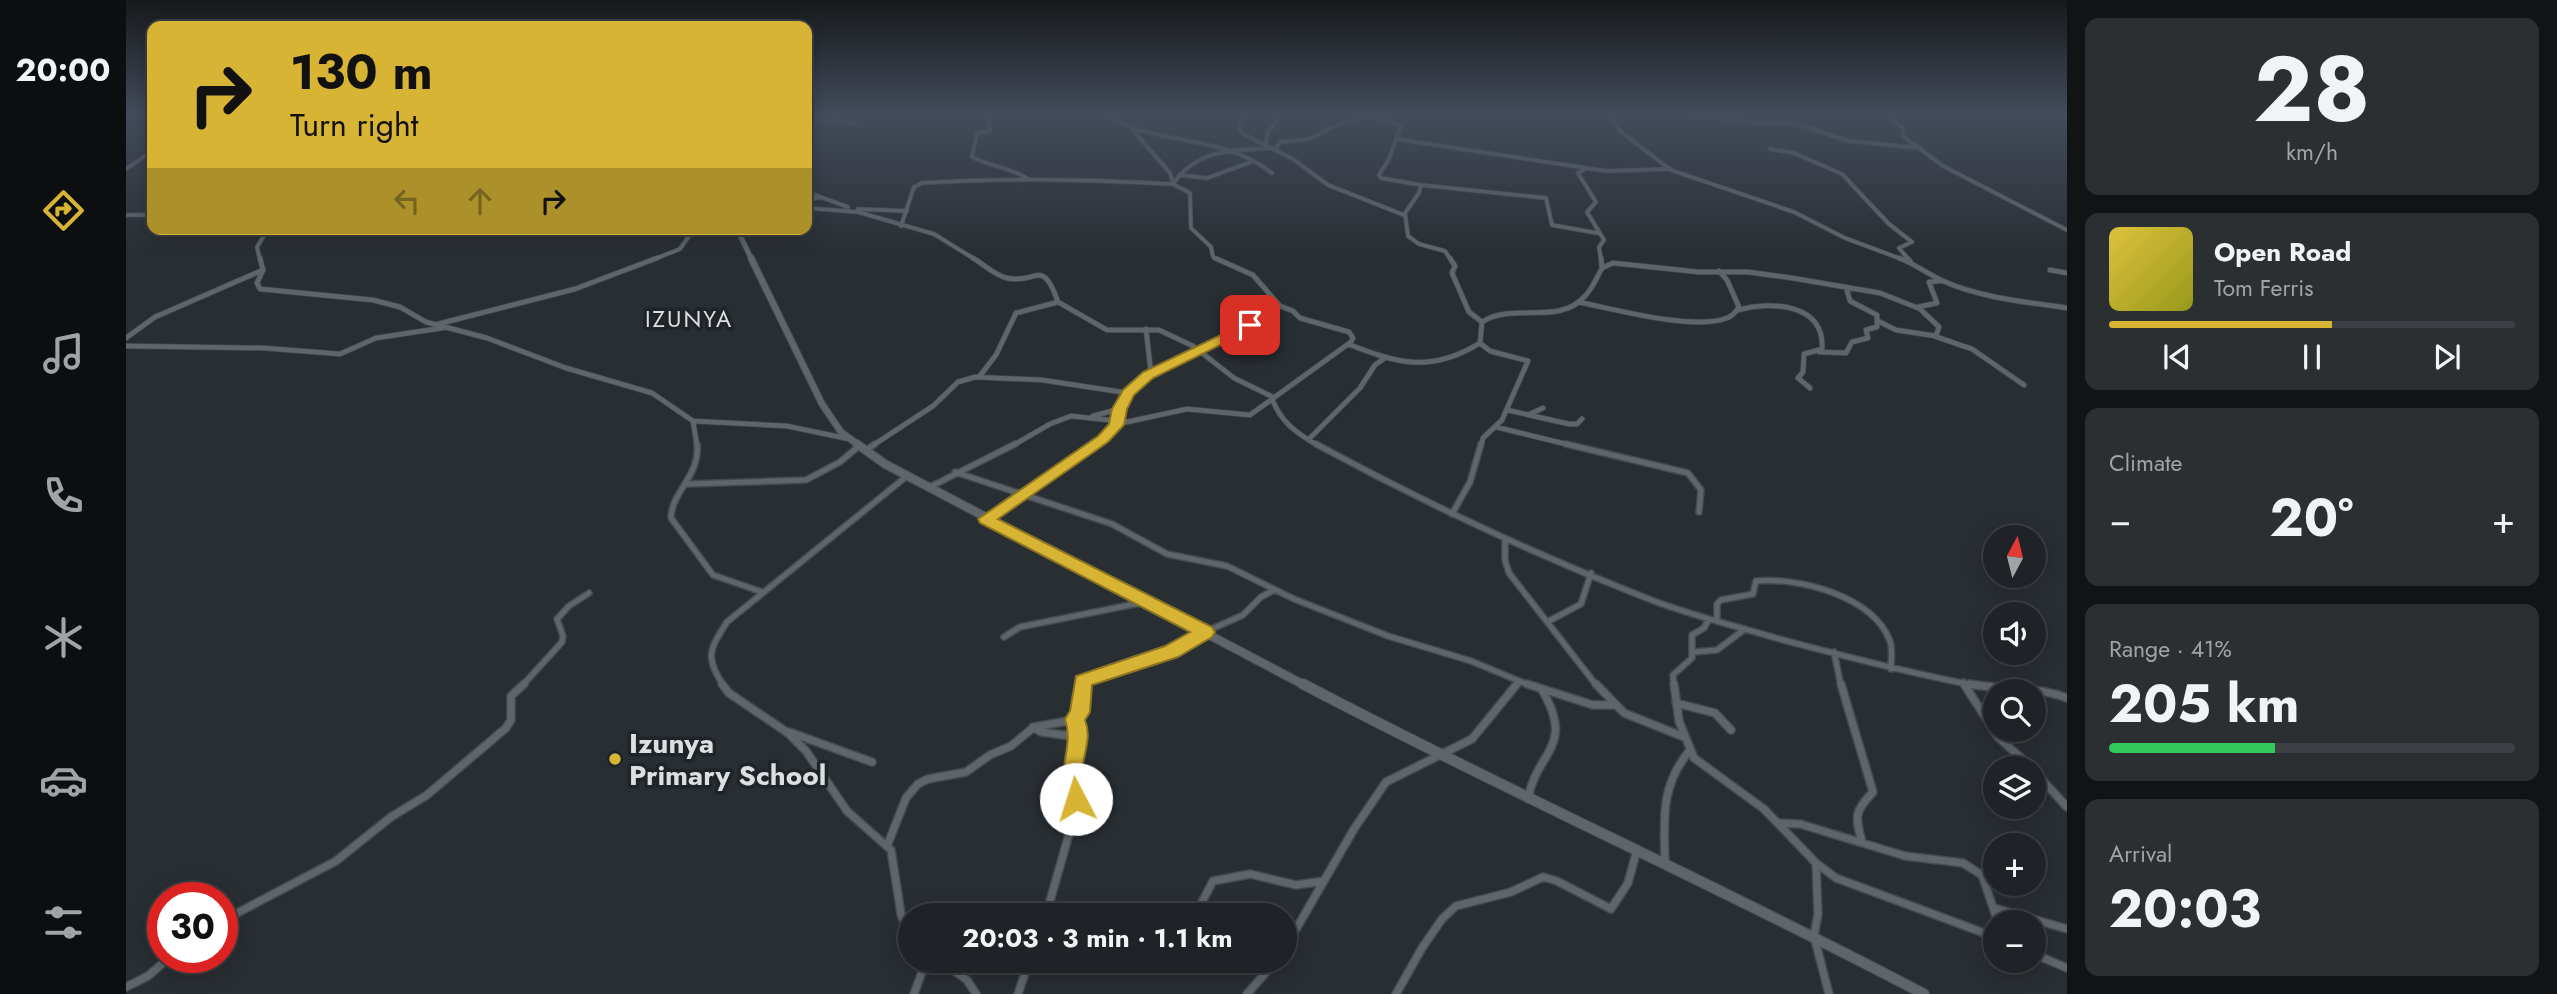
<!DOCTYPE html>
<meta charset="utf-8">
<style>
body{margin:0;font-family:Jost,sans-serif;background:#2c2f32;color:#f1f3f6;height:100vh;display:flex;flex-direction:column;font-size:26px;white-space:nowrap}
*{box-sizing:border-box;margin:0}
p{font-size:23px;color:#a1a4a7}
.icon{flex:none;width:38px;height:38px;fill:none;stroke:currentColor;stroke-width:2;stroke-linecap:round;stroke-linejoin:round}
.map{position:relative;flex:1;overflow:hidden}
.details{display:flex;flex-direction:column;gap:18px;padding:18px;background:#111315;width:490px}
.details>*{flex:none}
.top-card{position:absolute;left:21px;top:21px;width:665px;height:214px;border-radius:14px;box-shadow:0 4px 18px #0003,0 0 0 2px #3c3f43;background:#d8b434;color:#111;overflow:hidden}
.needle{width:46px;rotate:7deg}
.tools{position:absolute;left:1857px;top:525px;display:grid;gap:14px}
.tools a{display:grid;place-items:center;width:63px;height:63px;border-radius:50%;background:#1f2226;box-shadow:0 4px 18px #0003,0 0 0 2px #3c3f43;font-size:35px}
.speed{position:absolute;left:21px;top:882px;display:flex;gap:14px;font-size:35px;font-weight:700;text-align:center}
.speed>*{display:grid;place-content:center;width:91px;height:91px;border-radius:50%;background:#1f2226;box-shadow:0 4px 18px #0003,0 0 0 2px #3c3f43;line-height:1}
.speed .limit{border:10px solid #d22;background:#fff;color:#111}
.pin{position:absolute;display:grid;place-items:center;width:60px;height:60px;color:#fff;margin:-30px;border-radius:14px;box-shadow:0 4px 10px #0006}
.me{position:absolute;width:77px;margin:-38px;rotate:355deg;stroke-linejoin:round;filter:drop-shadow(0 0 5px #0008)}
.turn{display:flex;align-items:center;gap:24px;height:147px;padding:0 28px;font-size:32px}
.turn .icon{width:91px;height:91px;stroke-width:2.5}
.turn b{display:block;font-size:49px;line-height:60px}
.lanes{display:flex;align-items:center;height:66px;padding:0 28px;background:#0003;justify-content:center;gap:35px;direction:ltr}
.lanes .off{opacity:.35}
.big{font-size:52px;font-weight:700;line-height:1.1}
.details .card{flex:1;display:flex;flex-direction:column;justify-content:center;gap:10px;min-width:0;padding:0 24px;border-radius:14px;background:#2c2f32}
.details .dial{align-items:center;gap:0}
.dial b{font-size:91px;line-height:1}
.song{display:flex;align-items:center;gap:21px}
.cover{width:84px;height:84px;border-radius:10px;background:linear-gradient(135deg,hsl(50 70% 55%),hsl(60 70% 35%))}
.played{height:7px;border-radius:4px;background:linear-gradient(90deg,#d8b434 55%,#3c3f43 55%)}
.keys{display:flex;justify-content:space-around;direction:ltr}
.heat{display:flex;justify-content:space-between;align-items:center;font-size:38px;direction:ltr}
.charge{height:10px;border-radius:5px;background:linear-gradient(90deg,#34c759 41%,#3c3f43 0)}
.trip{position:absolute;left:772px;top:903px;width:399px;height:70px;border-radius:35px;background:#1f2226;box-shadow:0 4px 18px #0003,0 0 0 2px #3c3f43;font-weight:700;line-height:70px;text-align:center}
main{display:flex;flex:1;min-height:0}
.dock{display:flex;flex-direction:column;width:126px;justify-content:space-around;align-items:center;background:#0c0e0f;color:#a1a4a7}
.dock .icon{width:49px;height:49px}
.dock .active{color:#d8b434}
.dock b{font-size:32px;color:#f1f3f6}
.map>svg:first-child{display:block}
.lines{fill:none;stroke-linecap:round;stroke-linejoin:round}
.street-far3-casing{stroke:#464a4e;stroke-width:5}
.street-far2-casing{stroke:#464a4e;stroke-width:6}
.street-far1-casing{stroke:#464a4e;stroke-width:8}
.street-casing{stroke:#464a4e;stroke-width:10}
.secondary-far3-casing{stroke:#464a4e;stroke-width:6}
.secondary-far2-casing{stroke:#464a4e;stroke-width:8}
.secondary-far1-casing{stroke:#464a4e;stroke-width:10}
.secondary-casing{stroke:#464a4e;stroke-width:12}
.street-far3{stroke:#5f666b;stroke-width:3.5}
.street-far2{stroke:#5f666b;stroke-width:4.5}
.street-far1{stroke:#5f666b;stroke-width:5}
.street{stroke:#5f666b;stroke-width:7}
.secondary-far3{stroke:#5f666b;stroke-width:4.5}
.secondary-far2{stroke:#5f666b;stroke-width:6}
.secondary-far1{stroke:#5f666b;stroke-width:8}
.secondary{stroke:#5f666b;stroke-width:10}
.route{fill:#d8b434;stroke:#8c7522;stroke-width:2}
.poi-dot{fill:#d8b434;stroke:#1f2429;stroke-width:2.5}
.labels{text-anchor:middle;stroke-width:7;stroke-linejoin:round;paint-order:stroke}
.far-quarter-label{font-size:23px;letter-spacing:2px;fill:#dbdfe1;stroke:#1f2429}
.near-poi-label{font-size:28px;font-weight:bold;fill:#dbdfe1;stroke:#1f2429;text-anchor:start}
</style>
<main>
<nav class="dock">
<b>20:00</b>
<svg class="icon active" aria-label="directions" viewBox="0 0 24 24"><path d="M12 3l9 9-9 9-9-9zM9 14v-3h6M13 9l2 2-2 2"/></svg>
<svg class="icon" aria-label="music" viewBox="0 0 24 24"><path d="M9 18V5l10-2v13"/><circle cx="6" cy="18" r="3"/><circle cx="16" cy="16" r="3"/></svg>
<svg class="icon" aria-label="phone" viewBox="0 0 24 24"><path d="M5 4h4l2 5-3 2q2 4 5 5l2-3 5 2v4C11 20 4 13 5 4z"/></svg>
<svg class="icon" aria-label="climate" viewBox="0 0 24 24"><path d="M12 3v18M4 7l16 10M4 17L20 7"/></svg>
<svg class="icon" aria-label="car" viewBox="0 0 24 24"><path d="M5 17H2v-5l4-1 3-4h7l3 4 3 1v5h-3M9 17h6M6 11h13"/><circle cx="7" cy="17" r="2"/><circle cx="17" cy="17" r="2"/></svg>
<svg class="icon" aria-label="filters" viewBox="0 0 24 24"><path d="M4 7h16M4 17h16"/><circle cx="9" cy="7" r="2"/><circle cx="15" cy="17" r="2"/></svg>
</nav>
<div class="map">
<svg width="1941" height="994" viewBox="0 0 1941 994">
<rect width="100%" height="100%" fill="#292e33"/>
<g class="lines">
<defs>
<path id="street-far3" d="M 862,114 L 864,131 L 851,133 L 846,157 C 865,167 885,167 902,179
M 978,114 C 990,118 1001,126 1012,130 C 1056,142 1110,143 1146,173
M 1118,114 L 1114,129 L 1117,134 L 1167,159 L 1202,185 L 1278,215
M 1237,114 L 1275,125 L 1263,159 L 1253,175 L 1255,178 L 1295,185 L 1420,198 L 1426,225 L 1471,233
M 1481,114 L 1495,132 L 1545,170 L 1668,212 L 1719,238 L 1778,260
M 1558,114 L 1632,123 L 1668,123 L 1723,141 L 1794,148
M 1762,114 L 1777,129 L 1777,136 L 1817,166 L 1941,230
M 696,120 L 730,123
M 681,123 L 712,114
M 1007,130 L 1044,173 L 1047,182
M 1270,139 L 1480,171 L 1545,169
M 1140,144 L 1141,134 L 1155,114
M 1644,149 L 1668,153 L 1716,174 L 1763,224 L 1786,242 L 1773,248 L 1783,260
M 1149,150 L 1154,142 L 1184,139 L 1204,128 L 1240,116
M 0,169 L 26,151
M 1459,169 L 1452,173 L 1470,202 L 1461,212 L 1478,240 L 1473,247 L 1475,260
M 1053,175 L 1081,178 L 1128,161
M 1295,185 L 1293,193 L 1279,213 L 1282,236 L 1293,244 L 1319,251 L 1325,260
M 681,192 L 722,207
M 681,200 L 695,197
M 681,208 L 732,212 L 808,234 L 850,260
M 732,209 L 781,211
M 0,215 L 26,215
M 775,226 L 788,187 L 796,183 C 880,177 964,180 1048,184
M 134,260 L 131,247 L 142,229
M 526,260 L 554,249 L 563,236 L 579,229
M 1093,260 L 1087,257 L 1085,247 L 1065,228 L 1064,193 L 1047,184 C 1071,149 1107,150 1146,148"/>
<path id="street-far2" d="M 134,258 L 137,270 L 131,283 L 134,289 L 247,300 L 274,307 L 300,322 L 361,338 L 440,368 L 526,393 L 567,421 L 571,446
M 847,258 C 857,264 870,276 881,278 C 910,285 916,256 932,302 L 981,330 L 1033,330 L 1067,346 L 1108,378 L 1145,396 C 1154,422 1170,433 1193,446
M 1324,258 L 1329,266 L 1326,273 L 1343,312 L 1356,322
M 1773,258 C 1789,264 1802,274 1817,281 C 1855,298 1900,302 1941,308
M 1781,258 L 1784,261
M 1476,268 L 1487,263 L 1573,272 L 1622,272 L 1666,278 L 1754,293 L 1792,308
M 1924,270 L 1941,273
M 1452,302 C 1488,309 1568,331 1601,318 C 1607,316 1610,312 1613,307 L 1601,280 L 1593,271
M 1612,310 C 1645,301 1699,303 1696,349 L 1678,354 L 1677,372 L 1672,378 L 1684,388
M 1752,321 L 1770,330 L 1810,336 L 1813,327 L 1792,307 L 1811,303 L 1803,282 L 1814,281
M 312,324 L 449,289 L 531,258
M 1020,329 L 1025,373
M 1808,336 L 1846,349 L 1898,385
M 0,338 L 29,317 L 137,270
M 1354,343 L 1364,351 L 1402,361 L 1376,420 L 1357,438 L 1355,446
M 1222,344 C 1273,364 1305,373 1354,343 L 1356,322 C 1387,302 1434,326 1459,296 C 1467,288 1471,277 1476,268 L 1475,258
M 0,346 L 138,348 L 214,354 L 250,338 L 316,328
M 1693,352 L 1720,353 L 1726,342 L 1742,338 L 1740,330 L 1751,327 L 1751,315 L 1724,301 L 1720,287
M 853,377 L 870,355 L 890,313 L 932,302
M 1381,410 L 1443,424 L 1451,424 L 1456,419
M 1404,414 L 1417,408
M 967,416 L 993,409
M 567,421 L 661,426 L 723,439
M 1370,427 L 1448,446
M 1183,439 L 1234,388 L 1249,365 L 1259,358
M 746,446 L 807,406 L 832,382 L 849,377 L 916,380 L 1002,393
M 886,446 L 924,424 L 945,416 L 1001,422 L 1061,409 L 1124,415 L 1225,342 L 1227,338 L 1223,332 L 1174,318 L 1167,311 L 1154,306 L 1127,275 L 1089,258
M 967,446 L 984,432 L 1002,396 L 1020,377 L 1095,341 L 1154,306"/>
<path id="street-far1" d="M 571,444 C 575,475 545,492 545,518 L 587,575 L 636,592
M 1190,444 C 1299,503 1412,556 1528,601 C 1568,616 1609,626 1650,638 C 1717,656 1784,673 1852,686
M 1440,444 L 1562,473 L 1575,490 L 1573,512
M 740,450 L 749,444
M 829,472 L 986,524 L 1041,554 L 1101,566 L 1168,599 L 1262,636 L 1345,661 L 1405,686
M 561,484 L 680,480 L 714,462 L 733,446
M 802,488 L 889,444
M 1326,514 L 1344,482 L 1355,444
M 860,519 L 970,444
M 1379,540 L 1379,560 L 1383,573 L 1471,686
M 1423,621 L 1455,604 L 1465,573
M 1591,621 L 1591,604 L 1595,600 L 1627,594 L 1630,581 C 1673,577 1747,596 1764,641 C 1767,650 1765,660 1765,669
M 878,637 L 894,627 L 1019,602
M 1568,652 L 1591,650 L 1619,629
M 1708,652 L 1715,686
M 1837,682 L 1839,686
M 396,686 L 436,642 L 437,636 L 431,619 L 443,606 L 463,593
M 598,686 C 578,657 584,649 601,622 L 781,476
M 957,686 L 958,679 L 1045,652 L 1079,632 L 1117,615 L 1135,597 L 1148,590
M 1389,686 L 1393,681
M 1548,686 L 1547,675 L 1566,658 L 1566,635 L 1578,628 L 1583,619"/>
<path id="street" d="M 596,684 L 603,693 L 662,733 L 680,751 L 721,811 L 765,850 L 775,914 L 784,938
M 1401,684 L 1467,705 L 1488,705
M 1470,684 L 1498,713 L 1558,737
M 1548,684 L 1553,721 L 1568,758 L 1638,809 L 1690,863 L 1710,878 L 1869,937
M 1715,684 L 1747,792 C 1728,812 1729,816 1736,842
M 1838,684 L 1872,737 L 1906,768
M 1843,684 C 1875,690 1911,686 1941,698
M 1550,703 L 1589,713 L 1605,730
M 907,727 L 915,732 L 953,737
M 663,732 L 746,762
M 1908,771 L 1941,807
M 1402,799 C 1410,751 1450,748 1416,690
M 1653,823 L 1674,824 L 1779,856 L 1837,863 L 1856,875 L 1872,922
M 761,846 L 780,798 L 792,784 L 802,779 L 840,772 L 864,755 L 885,746 L 908,727 L 948,720 L 954,711 L 957,684
M 1539,863 C 1538,819 1534,786 1564,750
M 1690,863 L 1692,914 L 1688,936 L 1703,994
M 1076,902 L 1087,881 L 1124,874 L 1170,885 L 1198,881
M 1868,908 L 1941,929
M 920,915 L 951,806 L 945,784 L 954,733 L 949,719
M 96,921 L 210,861 L 265,817 L 301,795 L 380,728 L 385,720 L 385,696 L 398,684
M 1158,950 L 1228,829 L 1260,782 L 1346,739 L 1391,684
M 1908,954 L 1941,968
M 814,961 L 841,980 L 850,994
M 900,970 L 914,961
M 829,971 L 854,961
M 0,987 L 22,976 L 44,957
M 788,994 L 800,961
M 892,994 L 903,961
M 1121,994 L 1150,961
M 1270,994 L 1296,948 L 1316,919 L 1330,906 L 1385,892 L 1417,877 L 1431,881 L 1485,909 L 1502,883 L 1511,850"/>
<path id="secondary-far3" d="M 611,229 L 626,260"/>
<path id="secondary-far2" d="M 625,258 L 696,404 L 715,432 L 734,446"/>
<path id="secondary-far1" d="M 731,444 L 759,464 L 1180,686"/>
<path id="secondary" d="M 1177,684 C 1382,792 1593,886 1798,994"/>
</defs>
<use href="#street-far3" class="street-far3-casing"/>
<use href="#street-far2" class="street-far2-casing"/>
<use href="#street-far1" class="street-far1-casing"/>
<use href="#street" class="street-casing"/>
<use href="#secondary-far3" class="secondary-far3-casing"/>
<use href="#secondary-far2" class="secondary-far2-casing"/>
<use href="#secondary-far1" class="secondary-far1-casing"/>
<use href="#secondary" class="secondary-casing"/>
<use href="#street-far3" class="street-far3"/>
<use href="#street-far2" class="street-far2"/>
<use href="#street-far1" class="street-far1"/>
<use href="#street" class="street"/>
<use href="#secondary-far3" class="secondary-far3"/>
<use href="#secondary-far2" class="secondary-far2"/>
<use href="#secondary-far1" class="secondary-far1"/>
<use href="#secondary" class="secondary"/>
</g>
<linearGradient id="sky" x2="0" y2="1"><stop stop-color="#17191c"/><stop offset="0.45" stop-color="#434c5b"/><stop offset="1" stop-color="#434c5b" stop-opacity="0"/></linearGradient>
<rect width="1941" height="253" fill="url(#sky)"/>
<path class="route" d="M 1124,321 L 1129,322 L 1129,328 L 1027,378 L 1008,395 L 1001,409 L 998,425 L 982,442 L 872,519 L 1086,627 L 1089,632 L 1086,637 L 1052,657 L 966,685 L 964,712 L 959,720 C 967,740 955,757 956,777 C 957,788 963,795 958,806 L 950,808 L 943,806 C 927,774 949,749 939,719 L 944,711 L 950,676 L 1039,646 L 1064,632 L 854,523 L 852,519 L 972,436 L 983,424 L 986,409 L 997,390 L 1017,372 Z"/>
<circle class="poi-dot" cx="489" cy="759" r="7"/>
<g class="labels">
<g class="far-quarter-label">
<text x="563" y="327">IZUNYA</text>
</g>
<g class="near-poi-label">
<text x="503" y="753">Izunya<tspan x="503" dy="32">Primary School</tspan></text>
</g>
</g>
</svg>
<div class="tools">
<a><svg class="needle" viewBox="-14 -14 28 28"><path d="M0-13l5 13h-10z" fill="#e53935"/><path d="M0 13l5-13h-10z" fill="#a1a4a7"/></svg></a>
<a><svg class="icon" aria-label="sound" viewBox="0 0 24 24"><path d="M4 9h4l5-4v14l-5-4H4zM17 9q2 3 0 6"/></svg></a>
<a><svg class="icon" aria-label="search" viewBox="0 0 24 24"><circle cx="10" cy="10" r="6"/><path d="M15 15l6 6"/></svg></a>
<a><svg class="icon" aria-label="layers" viewBox="0 0 24 24"><path d="M12 4l9 5-9 5-9-5zM3 14l9 5 9-5"/></svg></a>
<a>+</a>
<a>−</a>
</div>
<div class="speed"><div class="limit">30</div></div>
<div class="pin" style="left:1124px;top:325px;background:#d93025"><svg class="icon" aria-label="arrive" viewBox="0 0 24 24"><path d="M6 21V4h12l-3 4 3 4H6"/></svg></div>
<svg class="me" style="left:950px;top:799px" viewBox="-20 -20 40 40"><circle r="19" fill="#fff"/><path d="M0-13L10 11 0 6-10 11z" fill="#d8b434"/></svg>
<div class="trip">20:03 · 3 min · 1.1 km</div>
<div class="top-card">
<div class="turn"><svg class="icon" aria-label="right" viewBox="0 0 24 24"><path d="M7 20v-9h11M14 6l5 5-5 5"/></svg><div><b>130 m</b>Turn right</div></div>
<div class="lanes"><svg class="icon off" aria-label="left" viewBox="0 0 24 24"><path d="M17 20v-9H6M10 6l-5 5 5 5"/></svg><svg class="icon off" aria-label="ahead" viewBox="0 0 24 24"><path d="M12 20V5M6 11l6-6 6 6"/></svg><svg class="icon" aria-label="right" viewBox="0 0 24 24"><path d="M7 20v-9h11M14 6l5 5-5 5"/></svg></div>
</div>
</div>
<section class="details">
<div class="card dial"><b>28</b><p>km/h</p></div>
<div class="card">
<div class="song"><i class="cover"></i><div><b>Open Road</b><p>Tom Ferris</p></div></div>
<div class="played"></div>
<div class="keys"><svg class="icon" aria-label="previous" viewBox="0 0 24 24"><path d="M18 5L8 12l10 7zM5 5v14"/></svg><svg class="icon" aria-label="pause" viewBox="0 0 24 24"><path d="M8 5v14M16 5v14"/></svg><svg class="icon" aria-label="next" viewBox="0 0 24 24"><path d="M6 5l10 7-10 7zM19 5v14"/></svg></div>
</div>
<div class="card"><p>Climate</p>
<div class="heat"><a>−</a><b class="big">20°</b><a>+</a></div>
</div>
<div class="card"><p>Range · 41%</p><b class="big">205 km</b><div class="charge"></div></div>
<div class="card"><p>Arrival</p><b class="big">20:03</b></div>
</section>
</main>
